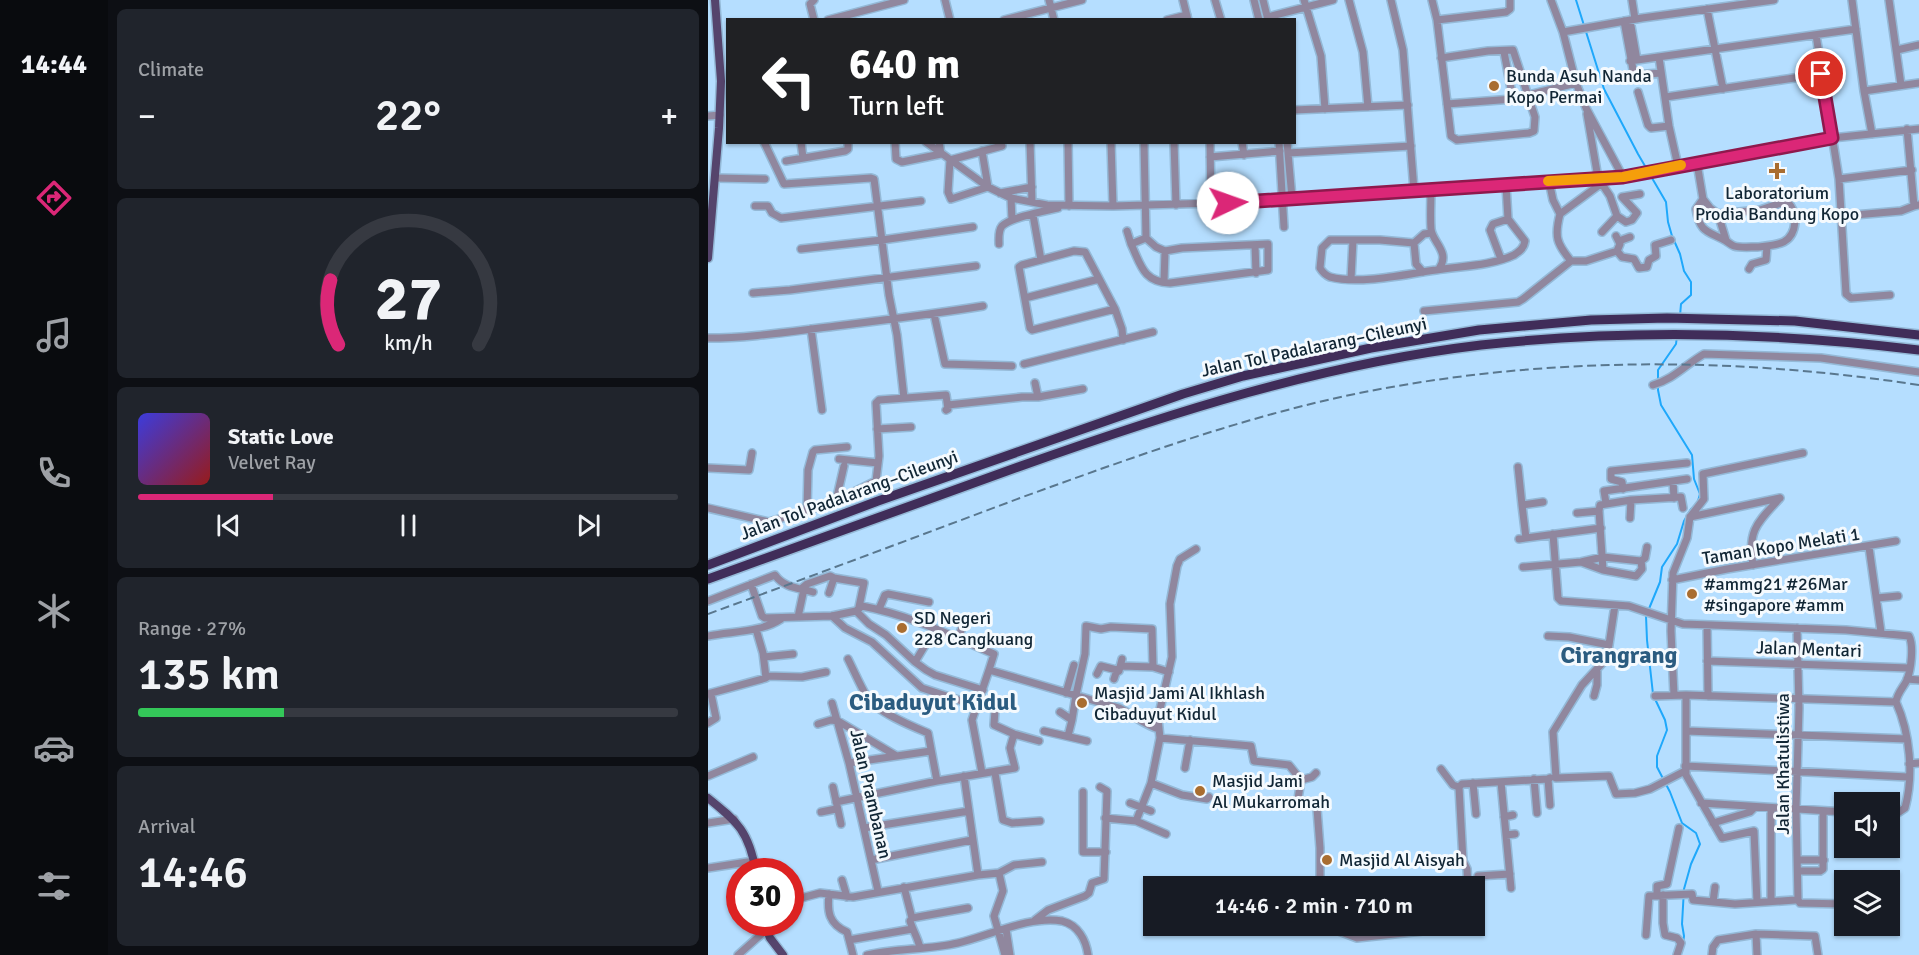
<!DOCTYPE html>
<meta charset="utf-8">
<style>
body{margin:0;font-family:Signika,sans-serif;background:#20242c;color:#f1f3f6;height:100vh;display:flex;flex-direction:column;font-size:22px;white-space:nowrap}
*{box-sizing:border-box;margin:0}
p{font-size:20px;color:#9ea1a6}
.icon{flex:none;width:33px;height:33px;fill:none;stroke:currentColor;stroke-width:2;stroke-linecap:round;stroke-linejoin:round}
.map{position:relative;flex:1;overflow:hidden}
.drawer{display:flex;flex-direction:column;gap:9px;padding:9px;background:#0d0f14;width:600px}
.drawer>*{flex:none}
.top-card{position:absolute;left:18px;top:18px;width:570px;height:126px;border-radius:0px;box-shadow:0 2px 4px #0004;background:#202124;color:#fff;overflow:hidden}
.buttons{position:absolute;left:1126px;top:792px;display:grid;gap:12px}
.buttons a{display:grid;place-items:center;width:66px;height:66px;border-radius:0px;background:#171b24;box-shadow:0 2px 4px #0004;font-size:30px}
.speed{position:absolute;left:18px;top:858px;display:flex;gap:12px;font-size:30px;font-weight:700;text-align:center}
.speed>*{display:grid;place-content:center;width:78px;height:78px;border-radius:50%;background:#171b24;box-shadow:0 2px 4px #0004;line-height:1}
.speed .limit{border:9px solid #d22;background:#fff;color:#111}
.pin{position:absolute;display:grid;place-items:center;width:51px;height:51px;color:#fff;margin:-26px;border:3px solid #fff;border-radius:50%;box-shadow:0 2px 6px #0007}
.me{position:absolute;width:66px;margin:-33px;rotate:87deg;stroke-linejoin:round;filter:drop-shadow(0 0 4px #0008)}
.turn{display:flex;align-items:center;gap:21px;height:126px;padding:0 24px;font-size:27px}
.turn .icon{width:78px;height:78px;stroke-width:2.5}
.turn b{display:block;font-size:42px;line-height:51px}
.big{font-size:45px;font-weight:600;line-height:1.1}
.drawer .widget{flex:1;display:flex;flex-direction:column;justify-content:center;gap:9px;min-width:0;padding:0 21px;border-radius:9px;background:#20242c}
.drawer .dial{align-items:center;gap:0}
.dial svg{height:156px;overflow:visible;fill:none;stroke:#363941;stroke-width:7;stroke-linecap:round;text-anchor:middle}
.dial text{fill:#f1f3f6;stroke:none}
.song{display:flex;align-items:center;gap:18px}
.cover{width:72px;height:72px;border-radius:9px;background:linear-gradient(135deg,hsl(240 70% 55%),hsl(0 70% 35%))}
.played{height:6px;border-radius:3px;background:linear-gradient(90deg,#db2777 25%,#363941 25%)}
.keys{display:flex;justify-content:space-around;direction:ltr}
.heat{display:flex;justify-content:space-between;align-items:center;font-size:33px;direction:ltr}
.charge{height:9px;border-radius:4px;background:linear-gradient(90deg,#34c759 27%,#363941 0)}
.trip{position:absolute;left:435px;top:876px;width:342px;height:60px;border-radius:0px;background:#171b24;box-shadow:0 2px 4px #0004;font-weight:600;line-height:60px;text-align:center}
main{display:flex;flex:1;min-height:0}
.tab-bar{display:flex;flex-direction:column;width:108px;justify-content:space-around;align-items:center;background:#090b0e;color:#9ea1a6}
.tab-bar .icon{width:42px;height:42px}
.tab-bar .on{color:#db2777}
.tab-bar b{font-size:27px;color:#f1f3f6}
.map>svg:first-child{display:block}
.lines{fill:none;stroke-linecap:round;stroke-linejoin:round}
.stream{stroke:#1fa8fb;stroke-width:2}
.minor-casing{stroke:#94b9d7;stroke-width:10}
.major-casing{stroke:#94b9d7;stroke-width:11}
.highway-casing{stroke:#94b9d7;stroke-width:12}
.minor{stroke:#90879e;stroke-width:7}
.major{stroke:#55446c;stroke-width:8}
.highway{stroke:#402d59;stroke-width:9}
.rail{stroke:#59778e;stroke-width:2;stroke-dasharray:9 4.5;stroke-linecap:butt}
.route-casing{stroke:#8e194d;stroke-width:15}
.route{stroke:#db2777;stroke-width:10}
.slow{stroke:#f59e0b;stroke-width:10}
.poi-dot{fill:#a96d30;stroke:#f5fafe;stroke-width:2}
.labels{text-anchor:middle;stroke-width:6;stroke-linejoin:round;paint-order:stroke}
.poi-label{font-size:18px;fill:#112635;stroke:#f5fafe;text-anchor:start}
.street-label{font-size:18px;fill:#112635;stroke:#f5fafe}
.district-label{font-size:24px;font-weight:bold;fill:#2b5c80;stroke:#f5fafe}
</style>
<main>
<nav class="tab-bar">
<b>14:44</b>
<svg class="icon on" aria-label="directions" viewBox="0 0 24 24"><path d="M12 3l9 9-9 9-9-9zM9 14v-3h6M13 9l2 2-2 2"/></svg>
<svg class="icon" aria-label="music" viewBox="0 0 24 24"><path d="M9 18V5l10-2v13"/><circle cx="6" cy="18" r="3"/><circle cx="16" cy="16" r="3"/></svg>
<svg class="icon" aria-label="phone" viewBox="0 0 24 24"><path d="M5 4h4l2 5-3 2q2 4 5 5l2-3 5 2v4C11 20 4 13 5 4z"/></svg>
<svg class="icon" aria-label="climate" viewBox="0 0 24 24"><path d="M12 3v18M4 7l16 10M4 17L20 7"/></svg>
<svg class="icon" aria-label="car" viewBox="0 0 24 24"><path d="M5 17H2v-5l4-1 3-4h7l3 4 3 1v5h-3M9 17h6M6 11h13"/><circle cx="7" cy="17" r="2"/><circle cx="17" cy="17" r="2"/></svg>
<svg class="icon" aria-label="filters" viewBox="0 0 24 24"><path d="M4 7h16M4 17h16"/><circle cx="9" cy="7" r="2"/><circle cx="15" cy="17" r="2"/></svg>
</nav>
<section class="drawer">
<div class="widget"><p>Climate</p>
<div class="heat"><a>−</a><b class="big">22°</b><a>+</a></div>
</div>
<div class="widget dial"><svg viewBox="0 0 100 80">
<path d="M14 69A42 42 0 1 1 86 69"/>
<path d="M14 69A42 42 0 0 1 10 36" stroke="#db2777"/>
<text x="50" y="56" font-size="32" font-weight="700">27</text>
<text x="50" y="72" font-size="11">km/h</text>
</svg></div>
<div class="widget">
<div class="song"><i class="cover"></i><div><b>Static Love</b><p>Velvet Ray</p></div></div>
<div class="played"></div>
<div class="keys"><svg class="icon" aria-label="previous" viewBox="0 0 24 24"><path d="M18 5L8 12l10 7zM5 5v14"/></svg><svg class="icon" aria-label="pause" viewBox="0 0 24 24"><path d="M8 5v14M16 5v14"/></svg><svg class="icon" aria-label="next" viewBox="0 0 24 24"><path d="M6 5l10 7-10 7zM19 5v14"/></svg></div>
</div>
<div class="widget"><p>Range · 27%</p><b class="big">135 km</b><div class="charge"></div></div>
<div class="widget"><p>Arrival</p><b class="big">14:46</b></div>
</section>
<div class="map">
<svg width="1211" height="955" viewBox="0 0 1211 955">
<rect width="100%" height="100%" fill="#b5deff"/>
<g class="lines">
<path class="stream" d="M 868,0 L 896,89 L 930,154 L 958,202 L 960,222 L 964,236 L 972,254 L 976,271 L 983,282 L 983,295 L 973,304 L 972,316
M 969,336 L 968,344 L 950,370 L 950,390 L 953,405 L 984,455 L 986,479 L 992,494 L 990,501
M 945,694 L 939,640 L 938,616 L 952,582 L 954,567 L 969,544 L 976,521 L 983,509 L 987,506
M 947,699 L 957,720 L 959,730 L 949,756 L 949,767 L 962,792 L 974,823 L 988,833 L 992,844 L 983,864 L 976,889 L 974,924 L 976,936 L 974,950"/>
<defs>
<path id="minor" d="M 237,0 L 242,20
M 341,0 L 346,20
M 475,0 L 480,20
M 507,0 L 513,20
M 546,0 L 551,20
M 555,0 L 560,20
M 596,0 L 613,56 L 617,109
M 641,0 L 655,52 L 660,107
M 683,0 L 695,50 L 706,190
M 724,0 L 729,20 L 743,136 L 749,140 L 821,133 L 826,131 L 827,117 L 805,50 L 780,51 L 733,58
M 843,0 L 855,32 L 868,83 L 878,108 L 915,177
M 924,0 L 927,19
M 1144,0 L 1156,91 L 1164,134
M 1181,0 L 1193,85
M 999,9 L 1015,89
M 560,17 L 625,0
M 106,20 L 102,4 L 106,0
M 120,20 L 196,0
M 296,20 L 374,0
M 459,20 L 479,15
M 729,20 L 798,12 L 802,9 L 802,0
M 922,20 L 929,60
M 916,21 L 926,75 L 953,73
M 855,32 L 934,18 L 1066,0
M 1108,35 L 1131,179 L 1138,294 L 1143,298 L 1182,295
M 1189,50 L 1211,45
M 796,52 L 805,99
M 951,57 L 961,126 L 970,166
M 922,61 L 1148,29
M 1156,91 L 1211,83
M 930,92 L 940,125 L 943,128 L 961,126
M 958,97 L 1113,74
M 739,104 L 805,99 L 868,83
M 586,110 L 700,105
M 879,114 L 890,178 L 902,196 L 909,216 L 918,222 L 924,220 L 929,213 L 914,197 L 932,194
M 0,116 L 12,115
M 1199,129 L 1206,206 L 1211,205
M 56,142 L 76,184 L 163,178 L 166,179 L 181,295 L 189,335 L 196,398
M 93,142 L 95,158
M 187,142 L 188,159 L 194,162 L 233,154 L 231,142
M 218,142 L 280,187 L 303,198 L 339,205 L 405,206 L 538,202 L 915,177 L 1124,138 L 1211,129
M 322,142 L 324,202
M 360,142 L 361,206
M 403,142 L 405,206
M 436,142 L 438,238 L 448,247 L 457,251 L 474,248 L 560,244 L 560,270 L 462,283 C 435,282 433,265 423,244 L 438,238
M 466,142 L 468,205
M 502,142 L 503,204
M 534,142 L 536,155
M 571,142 L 576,227
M 579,142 L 584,198
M 274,151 L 280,187 L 243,199 L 240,192 L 242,160 L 294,146
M 580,153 L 703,146
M 502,157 L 572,151
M 78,161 L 137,151 L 140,149 L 140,142
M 989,163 L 995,199 L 1002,208 L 1010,214 L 1018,240
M 7,178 L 57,179
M 1131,179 L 1204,170
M 841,181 L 845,200 L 852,214 L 894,183
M 723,189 C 723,203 722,216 723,229 C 724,242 743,252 731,269
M 292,193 L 324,187
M 303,198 L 304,220
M 995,199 L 988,209 C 992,234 1001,231 1018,241 C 1020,242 1023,245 1026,246 C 1032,248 1042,247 1049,247 C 1069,245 1085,245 1087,222 C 1088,214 1085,208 1079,201 L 1052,210 L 1010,214
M 47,206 L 60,206 L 64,213 L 73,218 L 213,201
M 325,215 L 333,260
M 1135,216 L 1193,211 L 1206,206
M 419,231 L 423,244
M 894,232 L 909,216
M 908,236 L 912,244 L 909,251
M 911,241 L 922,237
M 706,243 L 672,240 L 622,240 L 614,248 L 612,268 C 615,273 617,275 622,277 C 653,285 697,274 728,270 C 753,266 783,266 806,255 C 812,251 816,248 817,241 L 800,219 L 798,185
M 291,244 C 291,238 290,231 294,226 C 303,217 337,211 350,208
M 547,245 L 548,273
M 93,249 L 174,240 L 265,227
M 909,251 L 914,257 L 926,259 L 931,268 L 939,267 L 941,260 L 948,256 L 947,245 L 963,240
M 793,259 L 782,230 L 785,224 L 800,219
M 863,261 L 878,261 L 909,251
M 1041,269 L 1044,264 L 1058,260 L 1059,246
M 715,272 L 708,264 L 706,243 L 716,234 L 723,233
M 643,279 L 645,240
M 456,282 L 457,251
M 45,293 L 82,290 L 268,266
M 317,298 L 391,279
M 407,309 L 324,330 L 322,328 L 311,267 L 314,265 L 366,251 L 377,252 L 407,309 L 414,329 L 415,340
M 716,311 L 810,302 L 815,299 L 863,261 C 849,244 846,237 852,214
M 226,314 L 237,364 L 304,366
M 103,329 L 114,410
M 0,338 C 43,338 85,331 128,326 C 177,320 226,314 275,306
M 316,364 L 445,332
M 327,383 L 330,397
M 945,385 C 966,379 977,365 996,354 L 1113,358 L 1211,372
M 240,405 L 314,397 L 330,397 L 375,389
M 169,429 L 203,427
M 131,459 L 170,463
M 810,467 L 814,505 L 835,502
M 0,468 L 41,470 L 44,453
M 965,481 L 966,498
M 915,489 L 914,482 L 903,479 L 903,471 L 979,463
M 128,501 L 136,466
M 898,503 L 896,491 L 979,479
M 814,505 L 818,538
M 0,508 L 61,522 L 124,503 L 168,481 L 171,456 L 168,403 L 171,400 L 238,395 L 240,409 L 238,410
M 99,510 L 100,470 L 105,452 L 107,450 L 139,447
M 891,511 L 892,505 L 923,500 L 973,497 L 975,508
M 869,513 L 891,511 L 895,570
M 982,517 L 1072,498
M 922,518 L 923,500
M 845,534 L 850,598 L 853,601 L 921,606 L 975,624 L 1138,630 L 1201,636 C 1206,646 1203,669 1199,680 C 1195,688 1189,693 1188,702
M 811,539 L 893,528
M 1161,547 L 1173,632
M 933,561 L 937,558 L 939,547
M 873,562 L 895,570 L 928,576 L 934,569 L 933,561
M 1045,565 C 1039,530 1050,522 1072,498
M 815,567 L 873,562 L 895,557 L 933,561
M 126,578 L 156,583 L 151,607
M 964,580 L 1019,569 L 1188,541
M 43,584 L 54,616 L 57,618 L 124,616 L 148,611 L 154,606 C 201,615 242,635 286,654 L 281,670
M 93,589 L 99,584 L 122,576 L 126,578 L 121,593
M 1169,598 L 1190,596
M 0,601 L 67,575 C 76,588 91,588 105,592
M 907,605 L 899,658 L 874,685 L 845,732 L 848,778 L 901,776 L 908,794 L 927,793 L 942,789 L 977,771
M 171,609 L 177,595 L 180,594 L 221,602
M 148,611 L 161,624 L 178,635 L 207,662 L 218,670 L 227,675 L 275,690
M 124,616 L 137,628 L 164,642 L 214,688 L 269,706
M 90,617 L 96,589
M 999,625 L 1000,696
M 1089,628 L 1091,708 L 1088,809 L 1090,900
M 0,636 C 23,631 52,633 73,619
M 840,636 L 861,637 L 901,645
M 250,638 L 257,620
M 56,657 L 85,654
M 140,659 C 146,671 152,685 159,697 C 169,712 203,726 220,733 L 229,781
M 999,661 L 1201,668
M 207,662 L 222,637
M 413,666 L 445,667 L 461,672
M 389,674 L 393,666 L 409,670
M 58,676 L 94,677 L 118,672
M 406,679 L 409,670 L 411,671 L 414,659
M 1199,679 L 1211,680
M 358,693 L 366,665
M 0,694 L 58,678 L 55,653 L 48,629
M 966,695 L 963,631 L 965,573 L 979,538 L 982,517 L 996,499 L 995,474 L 1095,453
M 978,695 L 978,775 L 1014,838 L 1046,831 L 1049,902
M 886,696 L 889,685 L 889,671
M 947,696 L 978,695 L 1188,702
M 271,702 L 287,710 L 288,706
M 124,703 L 141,763 L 170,891
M 287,710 L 286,725 L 306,734 L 331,741
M 352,712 L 364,720 L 360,736
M 364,720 L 368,695 L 377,654 L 378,626 L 393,629 L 403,627 L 444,629 L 445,667
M 0,723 L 8,718 L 3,694
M 110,724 L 123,720 L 130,721 L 187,755
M 336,731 L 379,741
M 978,731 L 1199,739
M 452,738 L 543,746 L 546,761 L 581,765 L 593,780 L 590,799 L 608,805 L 609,809 L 612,848 L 612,886
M 141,763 L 223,751
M 1201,764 L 1211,763
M 977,766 L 1200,777
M 477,768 L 482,740
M 733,769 L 745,785 L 751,787
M 274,773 L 264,720 L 281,670 L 411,708 C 424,714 438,726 451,729
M 287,773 L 295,820 L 304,823 L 332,821
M 0,776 L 45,757
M 256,776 L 270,875
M 826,779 L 829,813
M 593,780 L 604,777 L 608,773
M 793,782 L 803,888
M 443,783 L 474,795 L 499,799 L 501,797
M 765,783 L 768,814
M 125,787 L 133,824
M 751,787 L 755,861 L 759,869 L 760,886
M 751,787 L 754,784 L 840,779
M 375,792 L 375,852 L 398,852
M 128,802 L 229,781 L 307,768 L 302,748 L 306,734
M 422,803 L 443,811
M 993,803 L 1137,812
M 842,805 L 840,779 L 842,778
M 1063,808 L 1063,900
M 113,812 L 128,809
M 1182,813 L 1191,812 L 1197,808 C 1206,775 1202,733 1188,702
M 796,817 L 805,815
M 397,818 L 428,821 L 458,834
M 428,821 L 443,783 L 452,738 L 450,718 L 464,657 L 462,604 L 469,566 L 472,559 L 488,549
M 0,823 L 26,819
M 1005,823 L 1042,812 L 1047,807
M 156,828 L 261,811
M 798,835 L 807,834
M 1132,835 L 1137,835
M 163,860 L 264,840
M 1090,860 L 1116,860
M 0,868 L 46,861
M 1090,871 L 1112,871 L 1115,869 L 1115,811
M 291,873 L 295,891 L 286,916 L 297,955
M 770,876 L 802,874
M 134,880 L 139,897
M 196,887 L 204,918 L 202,921 C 205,931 210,938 212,948
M 121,894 C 119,912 121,924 139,932 L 145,955
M 949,895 L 949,886 L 959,884 L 971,828
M 955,895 L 955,923 L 957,935 L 969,938 L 973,943 L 969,955
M 82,901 L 112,893 L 145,897 L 270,875 L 291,873 L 306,865 L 334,862
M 1005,902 L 1007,887
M 766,909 L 769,918 L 766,923
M 204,918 L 260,908
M 327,920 L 340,910 L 377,896 L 381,893 L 384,883 L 396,879 L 399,791 L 392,787
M 623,928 L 649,938 L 761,926
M 298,929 L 302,955
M 1048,934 L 1049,955
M 938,935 L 941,896 L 984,894 L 985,900 L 1027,904 L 1087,900 L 1090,900 L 1092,903 L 1137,904
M 141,940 L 204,929
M 30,955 L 58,930
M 159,955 C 189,948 220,950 250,943 C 280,936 323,915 354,921 C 370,925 378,940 380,955
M 1004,955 L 1005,947 L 1010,940 L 1048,934 L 1107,936 L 1110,955"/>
<path id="major" d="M 0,258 L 11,128 L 13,81 L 7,0
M 0,798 C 30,822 41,832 48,872
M 56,922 L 62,938 L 75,955"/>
<path id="highway" d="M 0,565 L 170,501 L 475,394 L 535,376 L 663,348 L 771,330 L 883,320 L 959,318 L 1087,321 L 1211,335
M 0,579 C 104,541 208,503 313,466 C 462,413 614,364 773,345 C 919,329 1065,332 1211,350"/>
</defs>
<use href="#minor" class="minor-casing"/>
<use href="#major" class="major-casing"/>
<use href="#highway" class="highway-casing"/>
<use href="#minor" class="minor"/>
<use href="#major" class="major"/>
<use href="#highway" class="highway"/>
<path class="rail" d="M 0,614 C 104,576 208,537 312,498 C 420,459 529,419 642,395 C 830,356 1022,356 1211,385"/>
</g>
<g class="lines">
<defs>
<path id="route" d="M 520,203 L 915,177 L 1124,138 L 1113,74"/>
</defs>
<use href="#route" class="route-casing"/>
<use href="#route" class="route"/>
<path class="slow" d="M 840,181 L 915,177 L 973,165"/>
</g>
<g class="poi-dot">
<circle cx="786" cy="86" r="6"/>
<path d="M1066 162h6v6h6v6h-6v6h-6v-6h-6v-6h6z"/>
<circle cx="984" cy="594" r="6"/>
<circle cx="194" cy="628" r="6"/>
<circle cx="374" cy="703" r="6"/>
<circle cx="492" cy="791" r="6"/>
<circle cx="619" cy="860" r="6"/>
</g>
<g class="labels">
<g class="poi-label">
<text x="798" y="82">Bunda Asuh Nanda<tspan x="798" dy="21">Kopo Permai</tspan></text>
<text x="1069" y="199" text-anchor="middle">Laboratorium<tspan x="1069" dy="21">Prodia Bandung Kopo</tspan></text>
<text x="996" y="590">#ammg21 #26Mar<tspan x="996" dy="21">#singapore #amm</tspan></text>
<text x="206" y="624">SD Negeri<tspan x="206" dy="21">228 Cangkuang</tspan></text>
<text x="386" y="699">Masjid Jami Al Ikhlash<tspan x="386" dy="21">Cibaduyut Kidul</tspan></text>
<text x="504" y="787">Masjid Jami<tspan x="504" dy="21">Al Mukarromah</tspan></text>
<text x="631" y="866">Masjid Al Aisyah</text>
</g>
<g class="street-label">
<text transform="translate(606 347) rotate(-12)" y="6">Jalan Tol Padalarang–Cileunyi</text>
<text transform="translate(141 495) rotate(-20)" y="6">Jalan Tol Padalarang–Cileunyi</text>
<text transform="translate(1073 546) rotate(-9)" y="6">Taman Kopo Melati 1</text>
<text transform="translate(1101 649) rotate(2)" y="6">Jalan Mentari</text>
<text transform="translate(1075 764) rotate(-90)" y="6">Jalan Khatulistiwa</text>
<text transform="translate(163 794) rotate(77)" y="6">Jalan Prambanan</text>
</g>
<g class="district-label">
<text x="911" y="663">Cirangrang</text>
<text x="225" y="710">Cibaduyut Kidul</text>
</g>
</g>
</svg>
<div class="buttons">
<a><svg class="icon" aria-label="sound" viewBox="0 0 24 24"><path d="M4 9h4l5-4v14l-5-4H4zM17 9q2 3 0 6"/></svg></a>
<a><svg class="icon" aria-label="layers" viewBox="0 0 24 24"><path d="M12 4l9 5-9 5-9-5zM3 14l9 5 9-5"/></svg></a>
</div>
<div class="speed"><div class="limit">30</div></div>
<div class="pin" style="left:1113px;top:74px;background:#d93025"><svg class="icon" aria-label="arrive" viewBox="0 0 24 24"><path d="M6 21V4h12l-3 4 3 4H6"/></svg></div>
<svg class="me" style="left:520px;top:203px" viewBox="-20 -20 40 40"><circle r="19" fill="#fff"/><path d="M0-13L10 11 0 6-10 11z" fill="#db2777"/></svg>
<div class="trip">14:46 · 2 min · 710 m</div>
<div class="top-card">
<div class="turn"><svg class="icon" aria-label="left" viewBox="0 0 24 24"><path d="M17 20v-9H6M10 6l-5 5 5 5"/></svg><div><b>640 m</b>Turn left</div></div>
</div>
</div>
</main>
